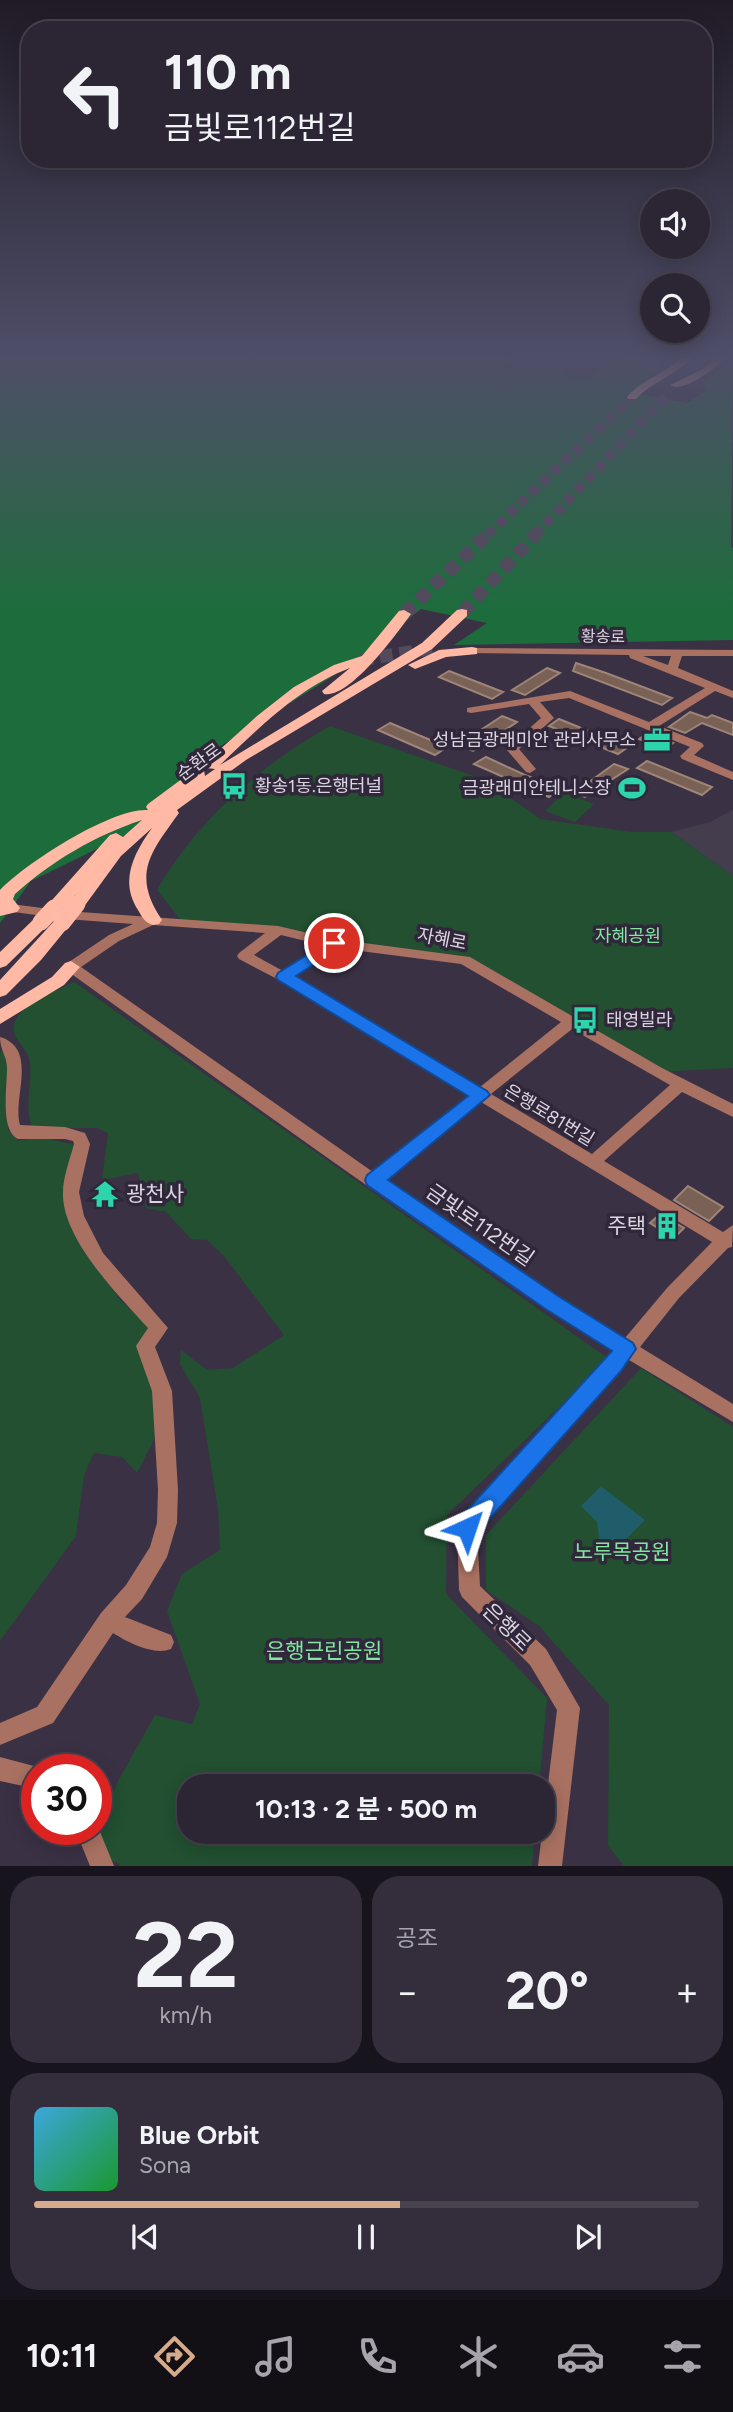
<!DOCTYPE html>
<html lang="ko">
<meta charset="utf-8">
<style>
body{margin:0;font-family:Figtree,"Noto Sans KR",sans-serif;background:#342d3c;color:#f1f3f6;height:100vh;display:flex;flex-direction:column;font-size:26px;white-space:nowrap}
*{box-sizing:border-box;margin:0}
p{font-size:23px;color:#a6a5ac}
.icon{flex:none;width:38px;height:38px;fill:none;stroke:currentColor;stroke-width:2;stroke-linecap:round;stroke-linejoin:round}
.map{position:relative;height:1866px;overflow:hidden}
.details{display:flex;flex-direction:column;gap:10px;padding:10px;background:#18141d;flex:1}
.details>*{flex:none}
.banner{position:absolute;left:21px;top:21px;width:691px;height:147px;border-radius:28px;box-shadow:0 4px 18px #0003,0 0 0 2px #48424f;background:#2c2534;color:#f1f3f6;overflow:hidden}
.tools{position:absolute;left:640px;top:189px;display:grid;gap:14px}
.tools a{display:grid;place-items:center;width:70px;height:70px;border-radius:50%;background:#2c2534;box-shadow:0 4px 18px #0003,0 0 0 2px #48424f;font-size:35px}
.speed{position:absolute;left:21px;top:1754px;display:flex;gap:14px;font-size:35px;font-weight:700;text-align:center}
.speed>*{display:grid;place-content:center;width:91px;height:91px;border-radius:50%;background:#2c2534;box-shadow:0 4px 18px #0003,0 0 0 2px #48424f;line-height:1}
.speed .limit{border:10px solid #d22;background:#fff;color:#111}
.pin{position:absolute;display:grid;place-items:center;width:60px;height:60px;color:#fff;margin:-30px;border:4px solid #fff;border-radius:50%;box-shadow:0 2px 7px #0007}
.me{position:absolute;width:77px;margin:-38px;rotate:42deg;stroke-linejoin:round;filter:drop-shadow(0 0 5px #0008)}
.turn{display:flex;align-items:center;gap:24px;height:147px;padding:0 28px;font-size:32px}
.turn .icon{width:91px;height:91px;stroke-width:2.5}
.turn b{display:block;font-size:49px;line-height:60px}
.big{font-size:52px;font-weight:700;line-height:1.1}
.details .card{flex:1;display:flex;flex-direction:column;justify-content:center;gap:10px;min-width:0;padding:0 24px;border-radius:28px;background:#342d3c}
.details .dial{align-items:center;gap:0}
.dial b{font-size:91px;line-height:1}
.song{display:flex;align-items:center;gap:21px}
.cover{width:84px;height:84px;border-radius:10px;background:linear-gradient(135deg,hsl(200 70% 55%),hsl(130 70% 35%))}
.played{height:7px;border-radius:4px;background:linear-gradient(90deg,#d6ab8b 55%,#48424f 55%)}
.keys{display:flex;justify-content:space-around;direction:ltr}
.heat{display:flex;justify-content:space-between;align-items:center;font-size:38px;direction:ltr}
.details .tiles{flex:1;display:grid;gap:10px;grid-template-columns:1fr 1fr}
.card:last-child{grid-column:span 2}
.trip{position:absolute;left:177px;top:1774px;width:378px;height:70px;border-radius:28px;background:#2c2534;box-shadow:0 4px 18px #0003,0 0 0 2px #48424f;font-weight:700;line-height:70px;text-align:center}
.tab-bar{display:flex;height:112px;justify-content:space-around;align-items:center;background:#120f15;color:#a6a5ac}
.tab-bar .icon{width:49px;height:49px}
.tab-bar .current{color:#d6ab8b}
.tab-bar b{font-size:32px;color:#f1f3f6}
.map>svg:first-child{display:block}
.education{fill:#433d4e}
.green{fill:#225031}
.forest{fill:#1d6d3c}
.water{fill:#1f5d6a}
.building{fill:#7a6155;stroke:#9f8578;stroke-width:2}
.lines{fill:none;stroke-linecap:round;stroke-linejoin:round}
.major-tunnel-far1{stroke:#534a5c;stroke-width:10;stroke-dasharray:10 5;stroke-linecap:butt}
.major-tunnel{stroke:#534a5c;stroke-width:13;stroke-dasharray:13 7;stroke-linecap:butt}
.minor{fill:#a97161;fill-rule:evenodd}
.major{fill:#ffb9a4;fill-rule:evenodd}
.major-bridge{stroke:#ffb9a4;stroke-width:17}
.route{fill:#1a73e8;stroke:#114b97;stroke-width:2}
.labels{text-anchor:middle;stroke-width:7;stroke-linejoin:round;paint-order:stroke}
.far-street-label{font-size:16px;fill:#dbd5e1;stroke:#30273a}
.poi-label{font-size:18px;fill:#dbd5e1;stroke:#30273a;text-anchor:end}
.street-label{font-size:18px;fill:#dbd5e1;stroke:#30273a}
.park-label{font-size:18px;fill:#80e79f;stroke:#30273a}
.near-poi-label{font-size:21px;fill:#dbd5e1;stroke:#30273a;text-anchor:start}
.near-street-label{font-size:21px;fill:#dbd5e1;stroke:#30273a}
.near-park-label{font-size:21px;fill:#80e79f;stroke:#30273a}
</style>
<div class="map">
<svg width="733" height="1866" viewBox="0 0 733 1866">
<rect width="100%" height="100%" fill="#3b3145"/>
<path class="education" d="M 733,810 L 733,876 L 671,832 L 710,822 Z"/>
<path class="green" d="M 330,726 L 485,780 L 540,819 L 632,832 L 671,832 L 733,876 L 733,1068 L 657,1072 L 465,960 L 278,930 L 183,923 L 157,890 C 197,820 261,765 330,726 Z
M 564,793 L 594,804 L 575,822 L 545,811 Z
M 74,982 L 609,1359 L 447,1515 L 446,1594 L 547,1698 L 539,1787 L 189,1787 L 189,1832 L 535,1832 L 532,1866 L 120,1866 L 119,1863 L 87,1854 L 118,1781 L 155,1715 L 192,1724 L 200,1704 L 167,1611 L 182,1574 L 220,1550 L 218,1509 L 200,1398 L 180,1364 L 181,1350 L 207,1370 L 233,1368 L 284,1335 L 224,1256 L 207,1240 L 191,1239 L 166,1212 L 146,1208 L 138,1173 L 102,1180 L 108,1133 L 97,1128 L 32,1128 C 23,1100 34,1080 29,1058 C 27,1050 18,1043 15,1035 C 5,1009 57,991 74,982 Z
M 0,1051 L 10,1055 L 16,1077 L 8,1130 L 18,1141 L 40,1137 L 80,1146 L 78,1189 L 71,1227 L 84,1249 L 98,1258 L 119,1299 L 160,1336 L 148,1349 L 170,1407 L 137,1473 L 122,1457 L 94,1453 L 84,1475 L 76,1536 L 0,1641 Z
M 641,1368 L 733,1427 L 733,1866 L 624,1866 L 608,1846 L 609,1705 L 539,1626 L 486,1590 L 486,1535 Z"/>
<path class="forest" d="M 0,355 L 510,355 L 519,359 L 500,368 L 554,367 L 568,377 L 590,378 C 613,356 629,355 660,355 L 663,364 L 632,393 L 687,403 L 707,390 L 703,381 L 730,362 L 733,367 L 731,547 L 733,548 L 733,640 L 454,645 L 487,623 L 421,609 L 349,666 L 211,752 L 150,823 L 31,881 L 0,923 Z"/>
<path class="water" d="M 601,1486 L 645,1520 L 614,1551 L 609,1553 L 600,1545 L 597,1522 L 581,1506 Z"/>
<path class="building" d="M 576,663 L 606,673 L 672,698 L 662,705 L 573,671 Z
M 547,668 L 560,673 L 525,695 L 512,690 Z
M 449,671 L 503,692 L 492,699 L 439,677 Z
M 690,712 L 707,718 L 712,715 L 733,723 L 733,735 L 702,723 L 685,733 L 669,727 Z
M 502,716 L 517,722 L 473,751 L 458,745 Z
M 559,719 L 628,747 L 618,754 L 549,726 Z
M 390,723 L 447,747 L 435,755 L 378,730 Z
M 648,733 L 673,743 L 665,749 L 639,739 Z
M 486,757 L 525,775 L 560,789 L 549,797 L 474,764 Z
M 647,761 L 712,787 L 702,795 L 637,768 Z
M 614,764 L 628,769 L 585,797 L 574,793 Z
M 688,1186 L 723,1207 L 709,1221 L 674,1200 Z
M 660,1214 L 684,1228 L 674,1238 L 650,1223 Z"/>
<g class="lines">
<path class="major-tunnel-far1" d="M 487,535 L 632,397
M 535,535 L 669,393"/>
<path class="major-tunnel" d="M 462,613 L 537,533
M 404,614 L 489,533
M 360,660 L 435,648"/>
<path class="minor" d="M 472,648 L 733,650 L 733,656 L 682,656 L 678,668 L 733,691 L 733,698 L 715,691 L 659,726 L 702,743 L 704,746 L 694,755 L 733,772 L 733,780 L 682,759 L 680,756 L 690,747 L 569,698 L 540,702 L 554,718 L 519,749 L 536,769 L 530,773 L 526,772 L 506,749 L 541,718 L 529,704 L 471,713 L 467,712 L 467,708 L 570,691 L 649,722 L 705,688 L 630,658 L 629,655 L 468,653 L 467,651 ZM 643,656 L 671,656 L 668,665 Z
M 11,904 L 66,911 L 278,926 L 334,939 L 470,957 L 662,1068 L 733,1104 L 733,1117 L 682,1092 L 604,1161 L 723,1232 L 733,1225 L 732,1247 L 728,1248 L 679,1298 L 640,1347 L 733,1404 L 733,1422 L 629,1360 L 477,1531 L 480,1586 L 546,1649 L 580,1708 L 562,1866 L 538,1866 L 557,1710 L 530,1665 L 462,1597 L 459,1590 L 457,1528 L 460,1521 L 615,1351 C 426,1233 247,1100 66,970 L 64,967 L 66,964 L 109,935 L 133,924 L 66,919 L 6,911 L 4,908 L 6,905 ZM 153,925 L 265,933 L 239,953 L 237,956 L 239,959 L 279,980 L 469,1095 L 373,1172 L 81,967 L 119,941 ZM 281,935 L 322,945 L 283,971 L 254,955 ZM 337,948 L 461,964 L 561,1022 L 480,1087 L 294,977 ZM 572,1029 L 670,1085 L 592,1154 L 491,1094 ZM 481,1102 L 712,1242 L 667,1288 L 625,1338 L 557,1297 L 385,1180 Z
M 0,1037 C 39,1049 12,1098 20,1125 L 65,1127 L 85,1133 L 90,1144 L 79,1192 L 84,1216 L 103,1253 L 168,1328 L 155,1347 L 172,1391 L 178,1490 L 177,1523 L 167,1557 L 142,1599 L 125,1617 L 171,1635 L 174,1642 L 171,1649 C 154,1656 127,1642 113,1633 L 53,1723 L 0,1745 L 0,1723 L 37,1707 L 101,1613 L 126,1585 L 150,1547 L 157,1523 L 158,1490 L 152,1391 L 136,1346 L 148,1328 C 119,1296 61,1238 63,1192 C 63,1177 70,1159 74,1144 L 73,1141 L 65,1139 L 18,1139 C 0,1130 7,1089 7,1068 C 7,1056 0,1051 0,1037 Z
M 0,1757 L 45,1769 L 37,1769 L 37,1789 L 0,1781 Z
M 96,1822 L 114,1866 L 90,1866 L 75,1829 L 96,1829 Z"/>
<path class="major" d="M 684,355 L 694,355 C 678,375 653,381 636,399 L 628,399 L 627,397 C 643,378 668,373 684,355 Z
M 718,355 L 728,355 C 718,366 684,394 670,385 L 703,369 Z
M 462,609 L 467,610 L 467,616 L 432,649 L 246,760 L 177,810 L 179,813 C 151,852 131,874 162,920 L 159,924 L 153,925 C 145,923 142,917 138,910 C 119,881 134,853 152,828 L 121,856 L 83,908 L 77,909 L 68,904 L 77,893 L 60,912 L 48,912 L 45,908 L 110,835 L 116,833 L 123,837 L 142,820 C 94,836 52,861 15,894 L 13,899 L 20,908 L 17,912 L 0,916 L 0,890 C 26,863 111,808 148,810 L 146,807 L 148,804 L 194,770 L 204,770 L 205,776 L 215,769 L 206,768 L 203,765 L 206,762 L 257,716 L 294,687 L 334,665 L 362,656 L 399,611 L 404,610 L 411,614 C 397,633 350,699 324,694 L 322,691 L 350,668 C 299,687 258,729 220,765 L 422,643 L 457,610 Z
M 472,647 L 477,648 L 477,654 L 446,657 L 415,669 L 408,665 L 439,650 Z
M 41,917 L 47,918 L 50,922 L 47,926 L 6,966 L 0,968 L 0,952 L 35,918 Z
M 62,918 L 68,919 L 71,923 L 68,927 L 41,960 L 6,995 L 0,997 L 0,980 L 56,919 Z
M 71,961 L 80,967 L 64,985 L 0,1024 L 0,1009 L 52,977 L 65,963 Z"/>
<path class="major-bridge" d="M 41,922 L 54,908
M 62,923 L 77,904"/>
</g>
<linearGradient id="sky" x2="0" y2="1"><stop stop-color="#201b26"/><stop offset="0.58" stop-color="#4f4e68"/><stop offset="1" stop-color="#4f4e68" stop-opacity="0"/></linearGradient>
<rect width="733" height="616" fill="url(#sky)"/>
<path class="route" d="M 334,938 L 340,940 L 342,943 L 340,947 L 296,976 L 487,1091 L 490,1095 L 388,1180 L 558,1296 L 633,1343 L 636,1349 L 621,1371 L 475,1535 L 467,1538 L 458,1535 L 455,1528 L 458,1520 L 612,1351 L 544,1308 L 367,1185 L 365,1180 L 367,1175 L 468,1096 L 278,980 L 276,977 L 278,973 Z"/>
<defs>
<symbol id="office-bare" viewBox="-9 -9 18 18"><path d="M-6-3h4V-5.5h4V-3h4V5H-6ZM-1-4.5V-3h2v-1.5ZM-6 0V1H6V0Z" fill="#2cd5ab" stroke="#30273a" stroke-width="2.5" paint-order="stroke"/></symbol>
<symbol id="bus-bare" viewBox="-9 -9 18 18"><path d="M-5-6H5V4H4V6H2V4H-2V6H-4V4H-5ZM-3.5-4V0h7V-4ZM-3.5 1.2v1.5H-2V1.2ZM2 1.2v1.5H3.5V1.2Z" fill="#2cd5ab" stroke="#30273a" stroke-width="2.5" paint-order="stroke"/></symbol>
<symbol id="stadium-bare" viewBox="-9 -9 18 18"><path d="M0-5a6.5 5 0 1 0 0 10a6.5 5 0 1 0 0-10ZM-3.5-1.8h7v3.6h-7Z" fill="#2cd5ab" stroke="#30273a" stroke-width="2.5" paint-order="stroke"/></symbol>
<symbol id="temple-bare" viewBox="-9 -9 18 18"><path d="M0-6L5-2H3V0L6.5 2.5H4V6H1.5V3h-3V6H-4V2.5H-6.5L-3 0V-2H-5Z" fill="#2cd5ab" stroke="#30273a" stroke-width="2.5" paint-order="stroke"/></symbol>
<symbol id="building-bare" viewBox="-9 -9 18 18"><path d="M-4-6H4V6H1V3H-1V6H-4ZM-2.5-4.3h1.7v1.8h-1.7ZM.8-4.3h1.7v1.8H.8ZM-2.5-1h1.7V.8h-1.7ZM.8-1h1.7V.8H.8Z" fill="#2cd5ab" stroke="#30273a" stroke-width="2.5" paint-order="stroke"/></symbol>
</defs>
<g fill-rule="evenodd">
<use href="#office-bare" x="638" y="721" width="38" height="38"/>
<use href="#bus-bare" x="215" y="767" width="38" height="38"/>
<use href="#stadium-bare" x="613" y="769" width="38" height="38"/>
<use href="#bus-bare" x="566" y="1001" width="38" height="38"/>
<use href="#temple-bare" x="86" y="1175" width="38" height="38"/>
<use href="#building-bare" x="648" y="1207" width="38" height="38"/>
</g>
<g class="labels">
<g class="far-street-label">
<text transform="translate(603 636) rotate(1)" y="6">황송로</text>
</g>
<g class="poi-label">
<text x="636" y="746">성남금광래미안 관리사무소</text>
<text x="255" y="792" text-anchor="start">황송1동.은행터널</text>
<text x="611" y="794">금광래미안테니스장</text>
<text x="606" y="1026" text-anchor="start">태영빌라</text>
</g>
<g class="street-label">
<text transform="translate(199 762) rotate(-36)" y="6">순환로</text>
<text transform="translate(442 939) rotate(11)" y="6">자혜로</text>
<text transform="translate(549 1115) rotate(31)" y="6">은행로81번길</text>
</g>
<g class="park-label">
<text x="628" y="942">자혜공원</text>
</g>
<g class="near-poi-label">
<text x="126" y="1201">광천사</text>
<text x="646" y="1233" text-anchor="end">주택</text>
</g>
<g class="near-street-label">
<text transform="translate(480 1225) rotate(35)" y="7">금빛로112번길</text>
<text transform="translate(507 1627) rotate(44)" y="7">은행로</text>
</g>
<g class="near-park-label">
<text x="622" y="1559">노루목공원</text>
<text x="324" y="1658">은행근린공원</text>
</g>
</g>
</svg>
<div class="tools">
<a><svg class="icon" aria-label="sound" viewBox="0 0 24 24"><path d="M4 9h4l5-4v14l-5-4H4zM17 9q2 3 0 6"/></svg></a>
<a><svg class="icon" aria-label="search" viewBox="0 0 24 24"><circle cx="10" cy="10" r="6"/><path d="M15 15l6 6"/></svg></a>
</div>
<div class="speed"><div class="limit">30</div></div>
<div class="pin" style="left:334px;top:943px;background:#d93025"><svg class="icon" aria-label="arrive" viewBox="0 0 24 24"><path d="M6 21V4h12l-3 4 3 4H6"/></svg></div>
<svg class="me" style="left:467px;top:1528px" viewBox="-20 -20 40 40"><path d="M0-17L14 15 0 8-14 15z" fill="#1a73e8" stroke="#fff" stroke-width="4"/></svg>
<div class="trip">10:13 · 2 분 · 500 m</div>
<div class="banner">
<div class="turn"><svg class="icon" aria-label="left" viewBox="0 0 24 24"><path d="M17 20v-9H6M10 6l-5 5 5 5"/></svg><div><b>110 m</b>금빛로112번길</div></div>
</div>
</div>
<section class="details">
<div class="tiles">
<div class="card dial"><b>22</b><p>km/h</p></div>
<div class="card"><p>공조</p>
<div class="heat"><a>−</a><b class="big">20°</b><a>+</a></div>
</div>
<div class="card">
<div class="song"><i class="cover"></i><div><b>Blue Orbit</b><p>Sona</p></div></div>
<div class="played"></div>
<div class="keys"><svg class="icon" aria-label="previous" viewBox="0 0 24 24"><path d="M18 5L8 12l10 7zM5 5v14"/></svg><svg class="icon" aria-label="pause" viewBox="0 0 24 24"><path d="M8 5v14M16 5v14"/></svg><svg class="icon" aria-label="next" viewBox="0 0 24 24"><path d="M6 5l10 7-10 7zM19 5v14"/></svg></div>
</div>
</div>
</section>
<nav class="tab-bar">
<b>10:11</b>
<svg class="icon current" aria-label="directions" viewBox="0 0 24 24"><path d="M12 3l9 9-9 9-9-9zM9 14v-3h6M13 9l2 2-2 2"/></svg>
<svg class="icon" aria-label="music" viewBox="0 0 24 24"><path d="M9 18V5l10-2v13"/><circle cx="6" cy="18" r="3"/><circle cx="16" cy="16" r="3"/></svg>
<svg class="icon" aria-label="phone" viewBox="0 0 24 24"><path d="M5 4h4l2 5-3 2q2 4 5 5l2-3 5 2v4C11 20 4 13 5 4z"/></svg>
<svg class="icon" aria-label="climate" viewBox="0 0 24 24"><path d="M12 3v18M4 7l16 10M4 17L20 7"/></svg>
<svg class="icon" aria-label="car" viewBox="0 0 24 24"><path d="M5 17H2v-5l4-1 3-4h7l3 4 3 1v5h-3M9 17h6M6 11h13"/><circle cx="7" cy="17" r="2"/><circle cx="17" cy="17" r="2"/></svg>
<svg class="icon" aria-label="filters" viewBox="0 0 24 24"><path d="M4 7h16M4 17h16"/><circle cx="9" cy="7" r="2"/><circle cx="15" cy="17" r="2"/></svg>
</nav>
